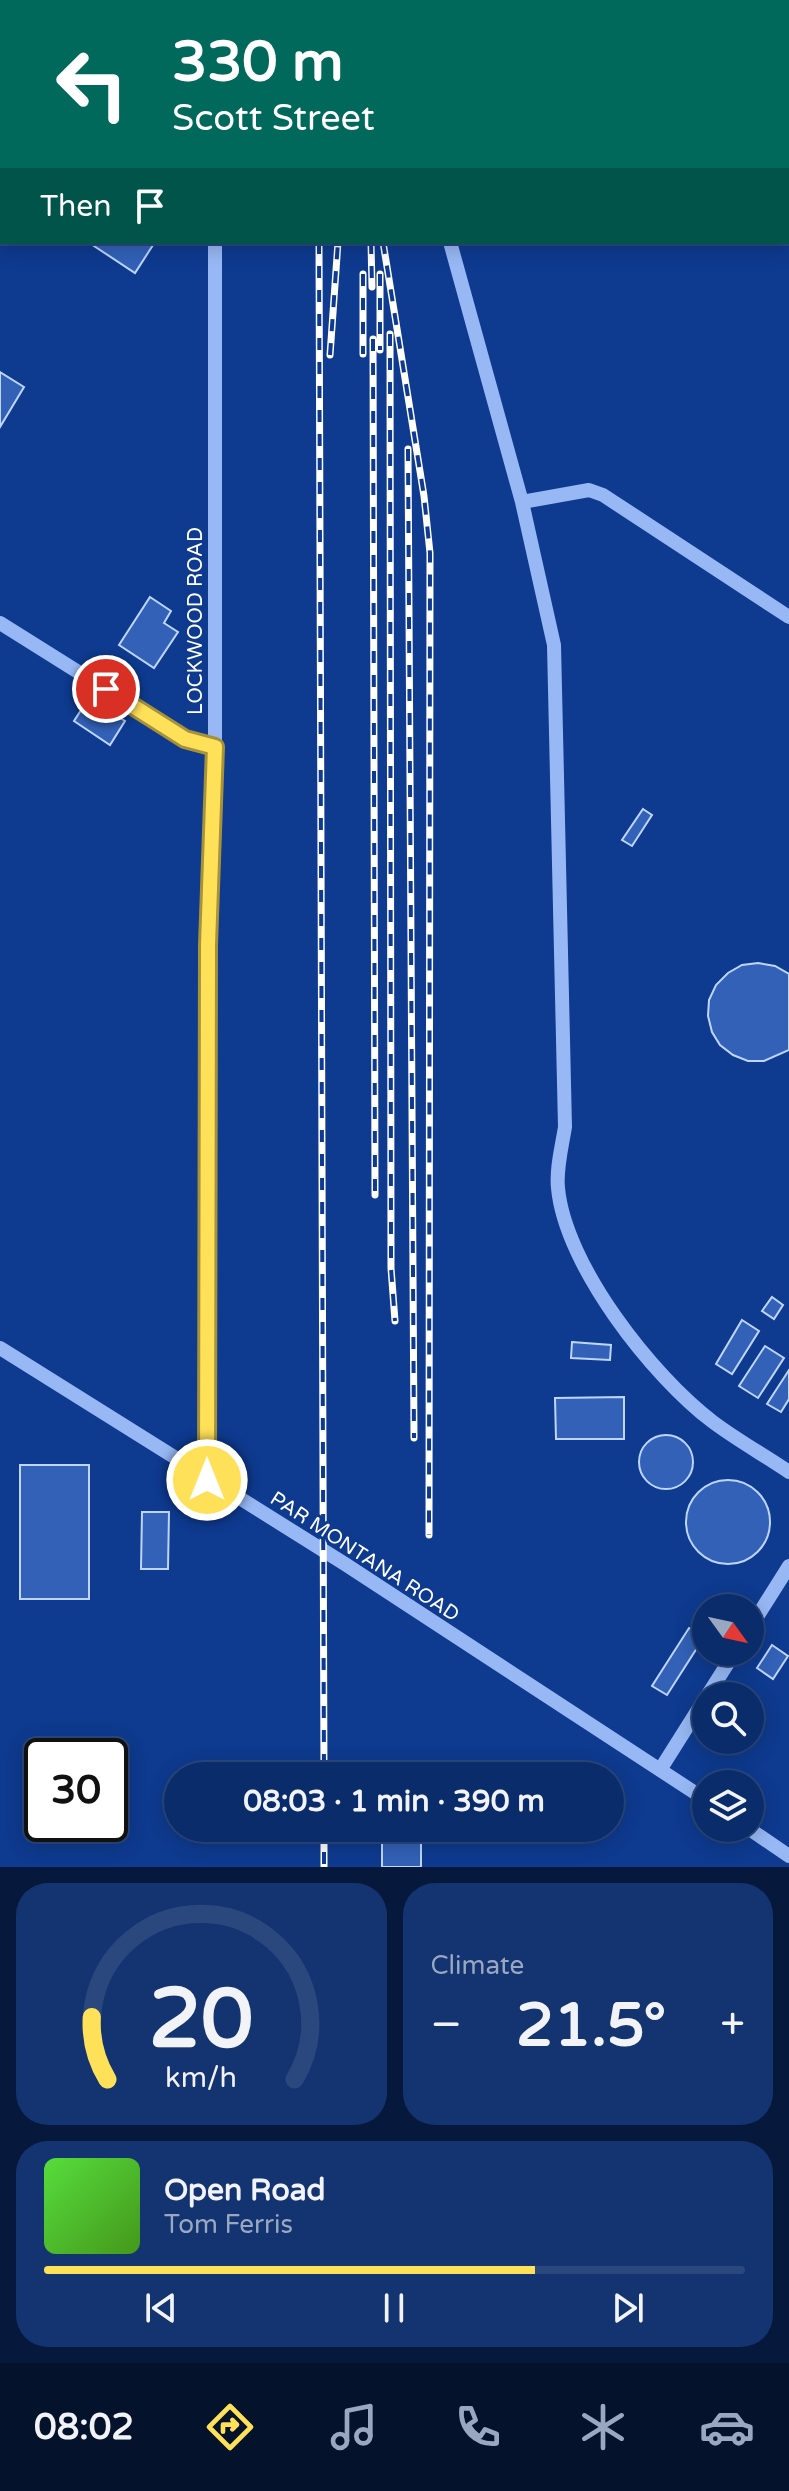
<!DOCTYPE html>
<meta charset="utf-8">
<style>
body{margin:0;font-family:"Varela Round",sans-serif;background:#133471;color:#f1f3f6;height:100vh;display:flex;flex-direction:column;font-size:30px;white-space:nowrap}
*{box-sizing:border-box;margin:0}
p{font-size:26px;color:#99a7c1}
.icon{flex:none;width:44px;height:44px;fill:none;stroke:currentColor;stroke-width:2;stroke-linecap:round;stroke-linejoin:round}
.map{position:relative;height:1867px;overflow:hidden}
.drawer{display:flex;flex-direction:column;gap:16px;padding:16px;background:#06183b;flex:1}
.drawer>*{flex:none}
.guide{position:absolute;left:0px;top:0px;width:790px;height:244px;box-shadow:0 4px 20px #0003,0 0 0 2px #2a487e;background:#00695c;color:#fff;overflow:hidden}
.needle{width:52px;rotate:123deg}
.fabs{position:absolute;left:692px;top:1594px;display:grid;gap:16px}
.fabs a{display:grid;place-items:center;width:72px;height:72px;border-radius:50%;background:#0a2c6b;box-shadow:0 4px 20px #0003,0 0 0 2px #2a487e;font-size:40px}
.speed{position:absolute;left:24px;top:1738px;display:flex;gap:16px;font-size:40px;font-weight:700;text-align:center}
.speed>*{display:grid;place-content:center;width:104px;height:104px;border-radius:50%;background:#0a2c6b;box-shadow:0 4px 20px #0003,0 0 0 2px #2a487e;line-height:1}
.speed .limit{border:4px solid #111;border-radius:12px;background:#fff;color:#111}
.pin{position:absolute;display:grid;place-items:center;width:68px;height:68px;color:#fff;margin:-34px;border:4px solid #fff;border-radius:50%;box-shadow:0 2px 8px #0007}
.me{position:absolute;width:88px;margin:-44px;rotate:0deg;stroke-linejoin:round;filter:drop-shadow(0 0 6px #0008)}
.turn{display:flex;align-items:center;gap:28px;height:168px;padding:0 40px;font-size:36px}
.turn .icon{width:104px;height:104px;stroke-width:2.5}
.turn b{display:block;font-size:56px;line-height:68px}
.then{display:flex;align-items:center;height:76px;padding:0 40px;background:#0003;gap:16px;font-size:30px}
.big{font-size:60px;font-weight:800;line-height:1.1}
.drawer .widget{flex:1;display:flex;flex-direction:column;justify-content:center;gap:12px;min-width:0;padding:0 28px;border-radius:32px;background:#133471}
.drawer .dial{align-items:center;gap:0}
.dial svg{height:208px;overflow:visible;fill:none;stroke:#2a487e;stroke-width:7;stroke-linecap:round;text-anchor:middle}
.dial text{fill:#f1f3f6;stroke:none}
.song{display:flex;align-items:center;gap:24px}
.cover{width:96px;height:96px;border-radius:12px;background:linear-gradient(135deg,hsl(110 70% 55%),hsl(100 70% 35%))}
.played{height:8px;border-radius:4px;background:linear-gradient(90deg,#ffe059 70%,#2a487e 70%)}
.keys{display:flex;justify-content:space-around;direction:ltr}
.heat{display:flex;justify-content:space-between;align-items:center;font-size:44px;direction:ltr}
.drawer .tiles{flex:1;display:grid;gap:16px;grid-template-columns:1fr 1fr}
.widget:last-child{grid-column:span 2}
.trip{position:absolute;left:164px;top:1762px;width:460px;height:80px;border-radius:40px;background:#0a2c6b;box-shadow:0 4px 20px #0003,0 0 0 2px #2a487e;font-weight:800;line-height:80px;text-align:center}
.tab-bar{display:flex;height:128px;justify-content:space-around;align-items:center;background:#04122b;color:#99a7c1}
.tab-bar .icon{width:56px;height:56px}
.tab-bar .current{color:#ffe059}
.tab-bar b{font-size:36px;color:#f1f3f6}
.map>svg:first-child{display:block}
.building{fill:#3261b7;stroke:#bed5fe;stroke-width:2}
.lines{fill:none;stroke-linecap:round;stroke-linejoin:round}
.minor{stroke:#97b8f4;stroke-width:14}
.rail-casing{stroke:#fff;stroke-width:7}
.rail{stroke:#0e3a8f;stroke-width:4;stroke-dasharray:12;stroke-linecap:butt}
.route-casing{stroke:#a6923a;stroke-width:20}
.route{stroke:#ffe059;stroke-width:14}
.labels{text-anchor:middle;stroke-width:6;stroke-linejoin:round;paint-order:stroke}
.street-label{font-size:20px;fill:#fff;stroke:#0e3a8f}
</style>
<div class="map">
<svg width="789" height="1867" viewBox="0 0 789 1867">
<rect width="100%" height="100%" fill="#0e3a8f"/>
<path class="building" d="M 97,242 L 155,242 L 135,273 L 94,246 Z
M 0,372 L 24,387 L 0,427 Z
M 150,597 L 171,611 L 164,623 L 178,632 L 154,668 L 119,645 Z
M 89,698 L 125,721 L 110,745 L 74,721 Z
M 643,809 L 652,815 L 632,846 L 622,840 Z
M 758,963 L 775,966 L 789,974 L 789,1050 L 764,1061 L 748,1061 L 733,1055 L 720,1045 L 712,1032 L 708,1016 L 709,1000 L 716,985 L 728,973 L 742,965 Z
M 772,1297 L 783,1305 L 774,1319 L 762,1311 Z
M 742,1320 L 759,1331 L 732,1374 L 716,1364 Z
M 572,1342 L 611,1345 L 610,1360 L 571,1358 Z
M 765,1346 L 784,1358 L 758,1398 L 739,1386 Z
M 789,1370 L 789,1399 L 781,1412 L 767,1404 Z
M 624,1397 L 624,1439 L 556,1439 L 555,1398 Z
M639 1462a27 27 0 1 1 54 0a27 27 0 1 1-54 0Z
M 20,1465 L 89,1465 L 89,1599 L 20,1599 Z
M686 1522a42 42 0 1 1 84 0a42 42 0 1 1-84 0Z
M 142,1512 L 169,1512 L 168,1569 L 141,1569 Z
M 689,1628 L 704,1637 L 667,1695 L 652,1686 Z
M 772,1645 L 788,1656 L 773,1679 L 757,1668 Z
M 421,1833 L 421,1867 L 382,1867 L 382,1834 Z"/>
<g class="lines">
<path class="minor" d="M 212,0 L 212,2
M 423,0 L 423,2
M 0,74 L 2,75
M 450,242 L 522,502 L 554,645 L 565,1127 C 562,1146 556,1169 558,1188 C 565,1265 652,1376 713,1422 C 737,1440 764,1455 789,1472
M 522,502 L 589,490 L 603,495 L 789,617
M 0,623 L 185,739 L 215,747
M 0,1348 L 345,1564 L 706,1800
M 207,1480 L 208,945 L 215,747 L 215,242
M 750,1628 L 789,1566
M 707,1696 L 735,1652
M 660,1770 L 706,1697
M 748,1828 L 789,1856"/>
<defs>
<path id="rail" d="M 318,0 L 318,2
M 319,242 L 324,1776
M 371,242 L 372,287
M 383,242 L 424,496 L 430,553 L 429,1535
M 363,274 L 363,354
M 380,274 L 380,350
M 390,334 L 391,1268 L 395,1321
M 373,339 L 375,1195
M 330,355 L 338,242
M 408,449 L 414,1438
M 324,1828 L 324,1867"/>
</defs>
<use href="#rail" class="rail-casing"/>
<use href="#rail" class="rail"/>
</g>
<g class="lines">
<defs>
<path id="route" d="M 106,689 L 185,739 L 215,747 L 208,945 L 207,1480"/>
</defs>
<use href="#route" class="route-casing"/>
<use href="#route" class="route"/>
</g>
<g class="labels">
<g class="street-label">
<text transform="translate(195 621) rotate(-90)" y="7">LOCKWOOD ROAD</text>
<text transform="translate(365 1556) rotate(33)" y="7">PAR MONTANA ROAD</text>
</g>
</g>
</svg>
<div class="fabs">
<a><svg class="needle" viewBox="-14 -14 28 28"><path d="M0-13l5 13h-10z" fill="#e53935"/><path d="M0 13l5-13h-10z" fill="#99a7c1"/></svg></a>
<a><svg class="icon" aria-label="search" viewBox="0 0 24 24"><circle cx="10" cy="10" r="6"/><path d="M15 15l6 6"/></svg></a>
<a><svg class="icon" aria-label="layers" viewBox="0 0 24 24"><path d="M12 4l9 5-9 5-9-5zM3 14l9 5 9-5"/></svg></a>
</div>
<div class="speed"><div class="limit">30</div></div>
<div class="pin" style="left:106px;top:689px;background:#d93025"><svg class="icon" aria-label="arrive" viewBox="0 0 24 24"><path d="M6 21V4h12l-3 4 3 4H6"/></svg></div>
<svg class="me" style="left:207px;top:1480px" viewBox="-20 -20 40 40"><circle r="17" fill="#ffe059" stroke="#fff" stroke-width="3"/><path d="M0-11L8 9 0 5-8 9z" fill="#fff"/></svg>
<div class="trip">08:03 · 1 min · 390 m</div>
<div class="guide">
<div class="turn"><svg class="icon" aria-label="left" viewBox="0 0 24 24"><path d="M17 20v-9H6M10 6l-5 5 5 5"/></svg><div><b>330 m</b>Scott Street</div></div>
<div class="then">Then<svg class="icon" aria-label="arrive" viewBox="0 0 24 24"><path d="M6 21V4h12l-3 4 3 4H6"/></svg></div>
</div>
</div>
<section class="drawer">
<div class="tiles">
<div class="widget dial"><svg viewBox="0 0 100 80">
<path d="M14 69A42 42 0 1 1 86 69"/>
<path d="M14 69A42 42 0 0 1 8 45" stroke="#ffe059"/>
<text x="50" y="56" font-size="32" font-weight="700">20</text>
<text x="50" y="72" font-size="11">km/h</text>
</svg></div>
<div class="widget"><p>Climate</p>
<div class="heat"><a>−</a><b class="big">21.5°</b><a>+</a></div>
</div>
<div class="widget">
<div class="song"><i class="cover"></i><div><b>Open Road</b><p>Tom Ferris</p></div></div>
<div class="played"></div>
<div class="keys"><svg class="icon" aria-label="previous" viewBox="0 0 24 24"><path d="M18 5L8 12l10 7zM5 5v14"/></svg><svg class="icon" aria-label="pause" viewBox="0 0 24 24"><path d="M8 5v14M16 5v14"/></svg><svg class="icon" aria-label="next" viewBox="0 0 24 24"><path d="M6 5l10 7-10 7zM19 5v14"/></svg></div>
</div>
</div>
</section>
<nav class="tab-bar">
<b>08:02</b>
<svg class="icon current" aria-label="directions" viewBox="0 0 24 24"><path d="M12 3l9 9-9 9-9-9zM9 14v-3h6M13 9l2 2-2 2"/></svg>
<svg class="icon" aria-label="music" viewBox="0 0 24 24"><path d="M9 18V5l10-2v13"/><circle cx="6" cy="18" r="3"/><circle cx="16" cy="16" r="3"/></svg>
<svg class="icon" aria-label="phone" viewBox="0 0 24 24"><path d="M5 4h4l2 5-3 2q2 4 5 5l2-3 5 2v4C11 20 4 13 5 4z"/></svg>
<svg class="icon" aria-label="climate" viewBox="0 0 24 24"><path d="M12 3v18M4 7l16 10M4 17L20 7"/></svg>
<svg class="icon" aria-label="car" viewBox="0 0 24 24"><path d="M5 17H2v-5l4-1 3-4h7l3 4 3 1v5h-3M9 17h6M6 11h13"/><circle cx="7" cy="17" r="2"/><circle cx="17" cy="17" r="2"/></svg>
</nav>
